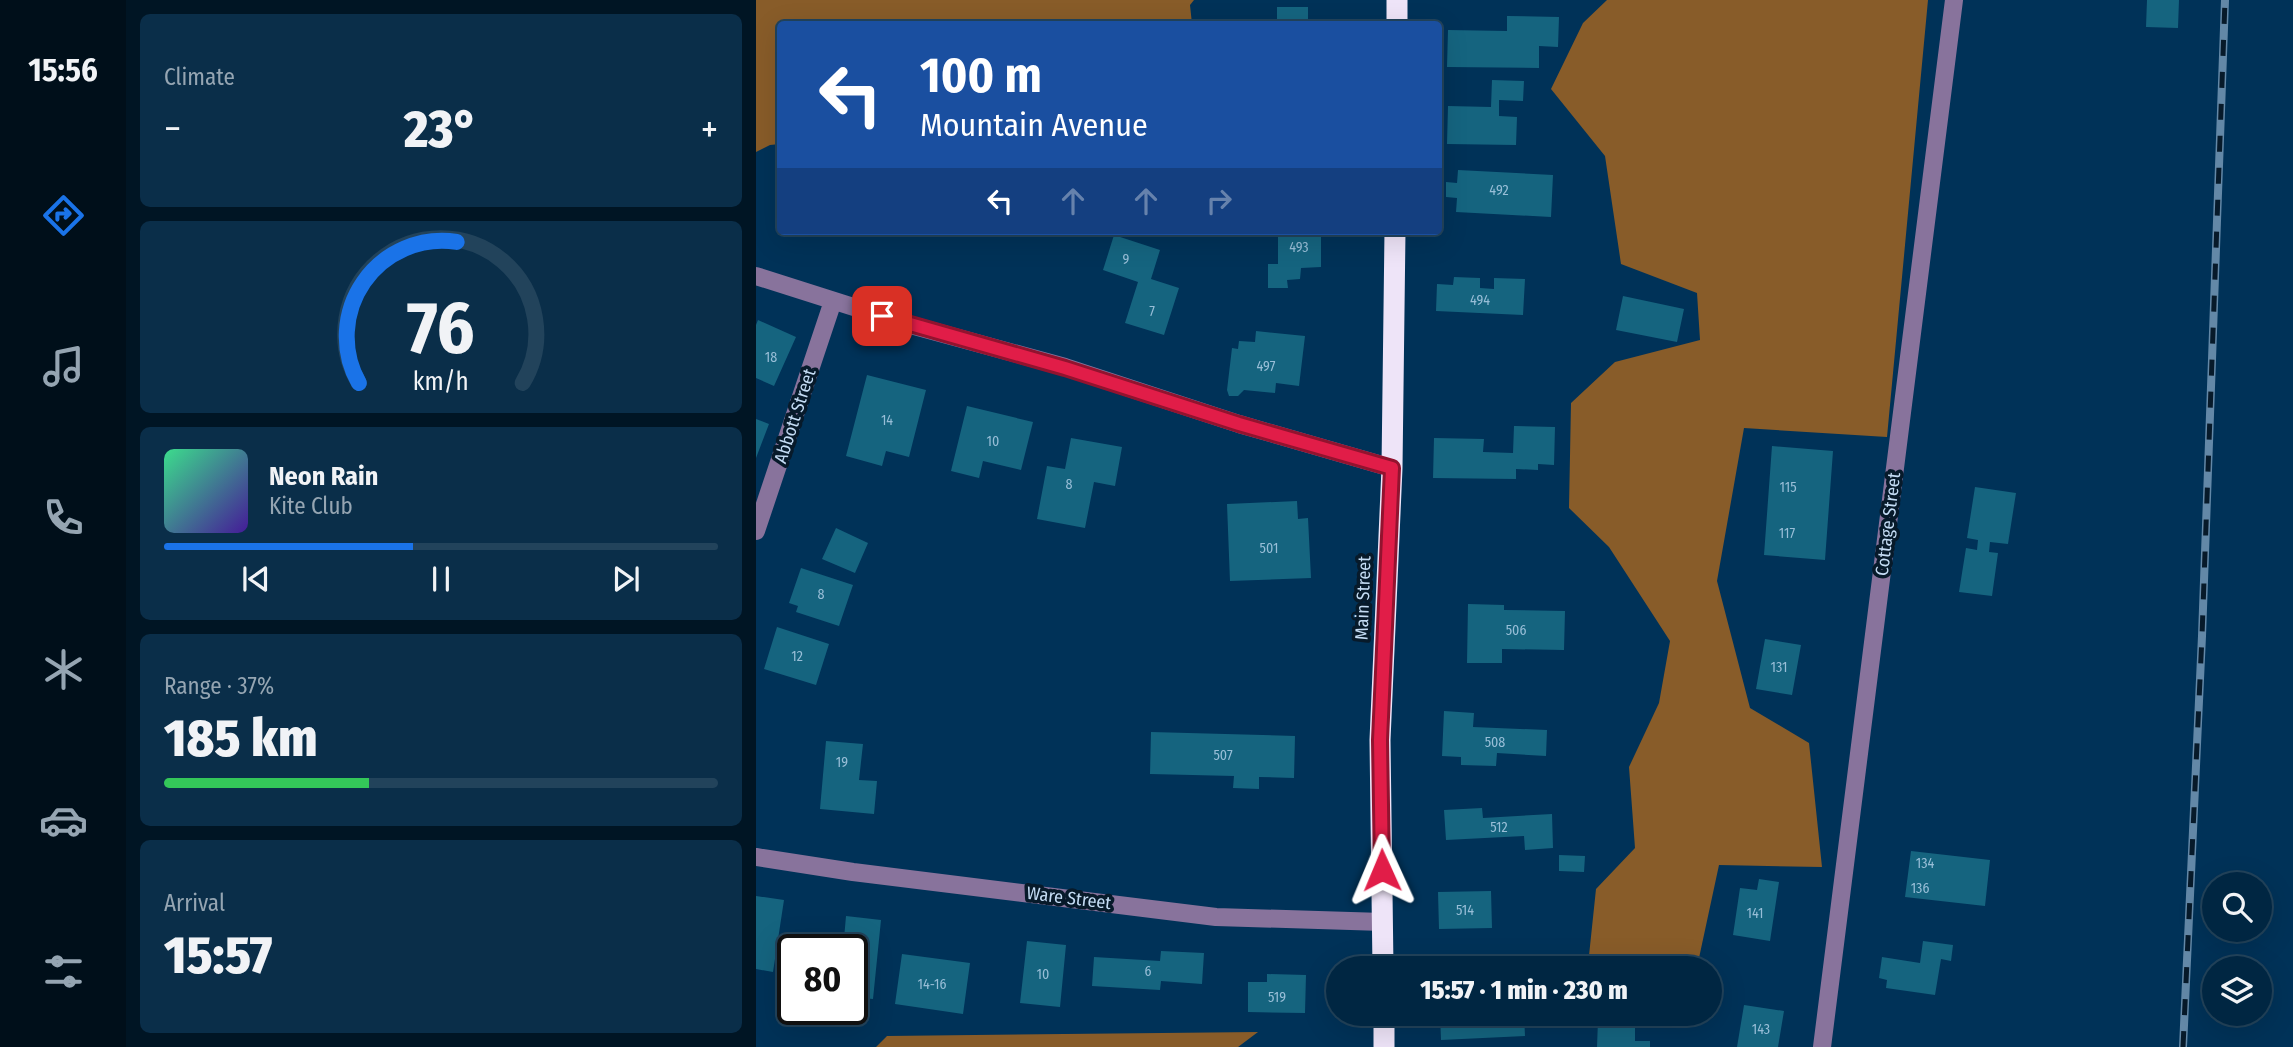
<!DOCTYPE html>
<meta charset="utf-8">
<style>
body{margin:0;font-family:"Fira Sans Condensed",sans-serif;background:#0a2e49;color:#f1f3f6;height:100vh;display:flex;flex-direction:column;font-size:26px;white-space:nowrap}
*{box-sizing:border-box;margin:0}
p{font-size:23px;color:#95a5b2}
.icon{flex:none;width:38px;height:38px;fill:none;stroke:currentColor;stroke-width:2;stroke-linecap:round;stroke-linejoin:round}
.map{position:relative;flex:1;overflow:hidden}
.drawer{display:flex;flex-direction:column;gap:14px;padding:14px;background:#001524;width:630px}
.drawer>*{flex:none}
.top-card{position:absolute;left:21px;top:21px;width:665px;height:214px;border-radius:7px;box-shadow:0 7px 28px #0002,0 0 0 2px #22435b;background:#1a4fa0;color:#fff;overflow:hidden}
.controls{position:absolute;left:1446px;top:872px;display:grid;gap:14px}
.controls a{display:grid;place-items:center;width:70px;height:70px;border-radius:50%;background:#002642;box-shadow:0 7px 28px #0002,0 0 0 2px #22435b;font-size:35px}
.speed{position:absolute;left:21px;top:934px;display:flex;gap:14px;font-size:35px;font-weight:700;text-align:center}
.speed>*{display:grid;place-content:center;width:91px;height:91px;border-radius:50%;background:#002642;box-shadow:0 7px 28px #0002,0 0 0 2px #22435b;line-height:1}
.speed .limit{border:4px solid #111;border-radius:10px;background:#fff;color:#111}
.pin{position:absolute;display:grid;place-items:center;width:60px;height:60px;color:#fff;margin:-30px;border-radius:14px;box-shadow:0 4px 10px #0006}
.me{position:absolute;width:77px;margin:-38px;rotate:359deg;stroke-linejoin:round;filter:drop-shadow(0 0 5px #0008)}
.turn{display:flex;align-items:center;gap:24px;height:147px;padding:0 28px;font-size:32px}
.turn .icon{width:91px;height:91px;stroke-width:2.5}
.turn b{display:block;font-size:49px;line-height:60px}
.lanes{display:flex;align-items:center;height:66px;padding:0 28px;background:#0003;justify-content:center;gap:35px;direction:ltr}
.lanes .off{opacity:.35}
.big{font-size:52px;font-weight:800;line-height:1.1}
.drawer .widget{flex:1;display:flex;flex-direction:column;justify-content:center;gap:10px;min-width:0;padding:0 24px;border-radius:10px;background:#0a2e49}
.drawer .dial{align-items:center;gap:0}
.dial svg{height:182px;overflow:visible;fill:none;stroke:#22435b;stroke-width:7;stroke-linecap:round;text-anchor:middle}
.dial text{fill:#f1f3f6;stroke:none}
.song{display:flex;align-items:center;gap:21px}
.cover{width:84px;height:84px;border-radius:10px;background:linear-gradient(135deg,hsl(150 70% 55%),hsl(260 70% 35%))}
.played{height:7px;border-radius:4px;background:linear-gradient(90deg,#1a73e8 45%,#22435b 45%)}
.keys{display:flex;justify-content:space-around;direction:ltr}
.heat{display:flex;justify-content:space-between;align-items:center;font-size:38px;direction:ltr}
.charge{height:10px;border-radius:5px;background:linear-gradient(90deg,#34c759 37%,#22435b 0)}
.trip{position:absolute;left:570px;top:956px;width:396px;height:70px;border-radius:35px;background:#002642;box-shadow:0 7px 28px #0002,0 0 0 2px #22435b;font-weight:800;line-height:70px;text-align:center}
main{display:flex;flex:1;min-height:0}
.tabs{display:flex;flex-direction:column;width:126px;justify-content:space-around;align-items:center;background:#000f1a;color:#95a5b2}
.tabs .icon{width:49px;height:49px}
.tabs .active{color:#1a73e8}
.tabs b{font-size:32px;color:#f1f3f6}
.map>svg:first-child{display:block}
.forest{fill:#885c29}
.building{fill:#15647f}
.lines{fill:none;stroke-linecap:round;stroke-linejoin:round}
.minor{stroke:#88739c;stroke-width:18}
.highway{stroke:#eee4f8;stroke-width:21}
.rail-casing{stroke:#6388a7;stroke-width:8}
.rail{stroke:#071a2a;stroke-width:5;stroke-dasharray:16;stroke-linecap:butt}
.route-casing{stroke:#92132f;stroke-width:18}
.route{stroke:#e11d48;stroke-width:12}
.labels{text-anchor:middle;stroke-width:7;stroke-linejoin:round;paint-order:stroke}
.number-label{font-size:14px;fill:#98bed7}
.street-label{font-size:18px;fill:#c4dcf4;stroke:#071a2a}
</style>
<main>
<nav class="tabs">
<b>15:56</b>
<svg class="icon active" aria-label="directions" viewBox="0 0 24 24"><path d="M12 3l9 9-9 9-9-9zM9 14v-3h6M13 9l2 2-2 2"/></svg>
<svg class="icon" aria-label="music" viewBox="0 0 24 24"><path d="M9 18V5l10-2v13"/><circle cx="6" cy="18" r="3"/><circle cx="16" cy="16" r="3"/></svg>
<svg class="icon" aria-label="phone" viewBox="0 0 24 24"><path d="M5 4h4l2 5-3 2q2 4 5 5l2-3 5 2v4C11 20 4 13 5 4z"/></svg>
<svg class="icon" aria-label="climate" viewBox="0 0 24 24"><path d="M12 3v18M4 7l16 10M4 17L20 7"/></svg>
<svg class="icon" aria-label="car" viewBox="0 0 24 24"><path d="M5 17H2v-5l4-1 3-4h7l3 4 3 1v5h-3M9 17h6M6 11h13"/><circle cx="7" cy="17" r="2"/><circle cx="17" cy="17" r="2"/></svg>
<svg class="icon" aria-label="filters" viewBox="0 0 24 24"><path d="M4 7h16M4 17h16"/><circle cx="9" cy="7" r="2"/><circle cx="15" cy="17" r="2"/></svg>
</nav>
<section class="drawer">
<div class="widget"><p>Climate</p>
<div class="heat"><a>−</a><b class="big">23°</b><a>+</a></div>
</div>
<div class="widget dial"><svg viewBox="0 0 100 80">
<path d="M14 69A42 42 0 1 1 86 69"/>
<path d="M14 69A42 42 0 0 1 57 7" stroke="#1a73e8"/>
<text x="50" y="56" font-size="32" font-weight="700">76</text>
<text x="50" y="72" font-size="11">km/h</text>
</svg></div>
<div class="widget">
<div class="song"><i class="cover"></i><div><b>Neon Rain</b><p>Kite Club</p></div></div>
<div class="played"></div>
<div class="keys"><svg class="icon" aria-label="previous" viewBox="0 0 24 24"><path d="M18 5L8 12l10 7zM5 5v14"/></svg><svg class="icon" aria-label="pause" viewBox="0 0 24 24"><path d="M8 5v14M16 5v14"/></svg><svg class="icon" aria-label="next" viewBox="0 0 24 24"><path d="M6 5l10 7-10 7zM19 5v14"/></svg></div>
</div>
<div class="widget"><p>Range · 37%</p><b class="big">185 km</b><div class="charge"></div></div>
<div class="widget"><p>Arrival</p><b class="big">15:57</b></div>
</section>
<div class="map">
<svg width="1537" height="1047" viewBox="0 0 1537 1047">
<rect width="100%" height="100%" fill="#003258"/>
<path class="forest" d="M 0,0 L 438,0 L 434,5 L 436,24 L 24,24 L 24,144 L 14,145 L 0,152 Z
M 851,0 L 1172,0 L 1131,437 L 988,428 L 961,581 L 994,708 L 1053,743 L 1066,867 L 963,865 L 943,958 L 832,965 L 840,889 L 879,848 L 873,767 L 903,703 L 914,641 L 853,547 L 813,508 L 815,403 L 859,362 L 944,340 L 941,293 L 865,264 L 849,156 L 795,89 L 827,23 Z
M 502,1032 L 482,1047 L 120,1047 L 131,1036 Z"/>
<path class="building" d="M 1391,0 L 1423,0 L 1422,28 L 1390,27 Z
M 521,7 L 552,7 L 552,24 L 521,24 Z
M 751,16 L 803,17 L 802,47 L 783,46 L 783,68 L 691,67 L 692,30 L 751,31 Z
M 736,80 L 768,81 L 767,101 L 743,100 L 743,116 L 761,117 L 760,145 L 691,144 L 692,106 L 735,107 Z
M 702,170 L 797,175 L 795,217 L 700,212 L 701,198 L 690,197 L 690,182 L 701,183 Z
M 522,231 L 565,231 L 565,267 L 545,268 L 544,279 L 531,280 L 532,288 L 512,288 L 512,264 L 522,264 Z
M 358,235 L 404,250 L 395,279 L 423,288 L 408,335 L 369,323 L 382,282 L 347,270 Z
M 698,277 L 724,278 L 724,288 L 738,289 L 738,278 L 769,279 L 767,315 L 680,311 L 681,284 L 697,285 Z
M 867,296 L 928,309 L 921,342 L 860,330 Z
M 2,320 L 40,337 L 18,386 L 0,378 L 0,325 Z
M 500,331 L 549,336 L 543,386 L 520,383 L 519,393 L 488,390 L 482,396 L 473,396 L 471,390 L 476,348 L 482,349 L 483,341 L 499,342 Z
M 111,375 L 170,390 L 153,457 L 130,451 L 126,466 L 90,456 Z
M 211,406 L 277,422 L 265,470 L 227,461 L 223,478 L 195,471 Z
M 0,419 L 13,424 L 0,458 Z
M 758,426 L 799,427 L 798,465 L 782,464 L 782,470 L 760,469 L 760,479 L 677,478 L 678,438 L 728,439 L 727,452 L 757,453 Z
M 315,438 L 366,447 L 359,486 L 338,482 L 329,528 L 281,519 L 291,466 L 309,469 Z
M 1016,446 L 1077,451 L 1069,560 L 1008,555 Z
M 1219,487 L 1260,493 L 1252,544 L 1234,542 L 1233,552 L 1242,553 L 1236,596 L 1203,592 L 1210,548 L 1221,550 L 1222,540 L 1211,538 Z
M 541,501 L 542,519 L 552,518 L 555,578 L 474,581 L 471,504 Z
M 80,528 L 112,543 L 99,573 L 66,559 Z
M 45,568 L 97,585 L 83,626 L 40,612 L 42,606 L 33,603 Z
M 712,604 L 748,605 L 748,610 L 809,611 L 808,650 L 746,649 L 746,663 L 711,663 Z
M 21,627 L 73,644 L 60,685 L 8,669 Z
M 1009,639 L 1045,645 L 1036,695 L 1000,689 Z
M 688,711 L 718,713 L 717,727 L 791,730 L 790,756 L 741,753 L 740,766 L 705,765 L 705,757 L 686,756 Z
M 395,732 L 539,736 L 538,778 L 503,777 L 503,789 L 477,788 L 478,776 L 394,774 Z
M 70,741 L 107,744 L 103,780 L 121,781 L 118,814 L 64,809 Z
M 726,808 L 727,818 L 796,814 L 797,848 L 769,850 L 768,836 L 690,840 L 688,810 Z
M 1155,851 L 1234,860 L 1229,906 L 1149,897 Z
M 803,855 L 829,856 L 828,872 L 803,871 Z
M 1003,879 L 1023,882 L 1014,941 L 977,935 L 984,888 L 1001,890 Z
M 735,891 L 736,928 L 683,929 L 682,892 Z
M 0,896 L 28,900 L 17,972 L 0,969 Z
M 90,916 L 125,920 L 117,999 L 96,997 L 96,950 L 87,950 Z
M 271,941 L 310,945 L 304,1007 L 264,1003 Z
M 1167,941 L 1197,945 L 1195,961 L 1185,959 L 1179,995 L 1130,988 L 1131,980 L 1123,978 L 1126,957 L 1164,963 Z
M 405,951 L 448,953 L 446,984 L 405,981 L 404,990 L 336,986 L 338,957 L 404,961 Z
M 146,954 L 214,963 L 207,1014 L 139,1004 Z
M 32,964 L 37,965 L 37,1006 L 27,1005 Z
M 511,974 L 550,975 L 549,1013 L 492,1012 L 492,982 L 511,982 Z
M 988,1005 L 1028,1011 L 1022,1047 L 981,1047 Z
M 684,1013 L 768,1013 L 769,1036 L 685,1040 Z
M 842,1020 L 879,1020 L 879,1041 L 894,1041 L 894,1047 L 841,1047 Z"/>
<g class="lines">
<path class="minor" d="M 0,276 L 151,324 L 309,367 L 483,424 L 636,468
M 0,531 L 77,301
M 0,857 L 97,872 L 460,917 L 627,922
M 1066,1047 L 1198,0"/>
<path class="highway" d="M 641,24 L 641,0
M 627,968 L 624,740 L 636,468 L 639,231
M 628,1013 L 628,1047"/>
<defs>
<path id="rail" d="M 1427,1047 L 1446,636 L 1469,0"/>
</defs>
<use href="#rail" class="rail-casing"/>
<use href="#rail" class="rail"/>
</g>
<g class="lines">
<defs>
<path id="route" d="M 126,316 L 309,368 L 483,424 L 636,468 L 624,740 L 626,870"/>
</defs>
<use href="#route" class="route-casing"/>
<use href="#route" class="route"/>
</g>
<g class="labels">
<g class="number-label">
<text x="743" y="195">492</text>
<text x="543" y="252">493</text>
<text x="370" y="264">9</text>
<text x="724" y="305">494</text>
<text x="396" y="316">7</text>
<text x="15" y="362">18</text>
<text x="510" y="371">497</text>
<text x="131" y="425">14</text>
<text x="237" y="446">10</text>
<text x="313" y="489">8</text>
<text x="1032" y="492">115</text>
<text x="1031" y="538">117</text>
<text x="513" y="553">501</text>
<text x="65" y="599">8</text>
<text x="760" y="635">506</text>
<text x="41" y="661">12</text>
<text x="1023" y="672">131</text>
<text x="739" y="747">508</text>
<text x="467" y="760">507</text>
<text x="86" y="767">19</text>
<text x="743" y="832">512</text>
<text x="1169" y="868">134</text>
<text x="1164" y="893">136</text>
<text x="709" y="915">514</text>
<text x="999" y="918">141</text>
<text x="392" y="976">6</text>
<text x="287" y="979">10</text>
<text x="176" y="989">14-16</text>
<text x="521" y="1002">519</text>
<text x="1005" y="1034">143</text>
</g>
<g class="street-label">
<text transform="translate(39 416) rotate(-72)" y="6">Abbott Street</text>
<text transform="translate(1132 524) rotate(-83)" y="6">Cottage Street</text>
<text transform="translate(607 598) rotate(-88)" y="6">Main Street</text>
<text transform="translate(313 898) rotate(7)" y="6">Ware Street</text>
</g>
</g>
</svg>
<div class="controls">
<a><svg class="icon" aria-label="search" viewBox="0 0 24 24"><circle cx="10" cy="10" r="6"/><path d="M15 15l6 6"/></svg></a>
<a><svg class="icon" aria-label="layers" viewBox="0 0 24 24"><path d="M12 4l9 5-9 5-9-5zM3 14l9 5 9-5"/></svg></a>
</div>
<div class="speed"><div class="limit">80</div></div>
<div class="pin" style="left:126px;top:316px;background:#d93025"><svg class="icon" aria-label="arrive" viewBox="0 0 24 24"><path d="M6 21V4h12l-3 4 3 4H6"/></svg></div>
<svg class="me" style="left:626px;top:870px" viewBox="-20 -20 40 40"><path d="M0-17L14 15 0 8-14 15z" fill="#e11d48" stroke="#fff" stroke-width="4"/></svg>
<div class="trip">15:57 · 1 min · 230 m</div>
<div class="top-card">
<div class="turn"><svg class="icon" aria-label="left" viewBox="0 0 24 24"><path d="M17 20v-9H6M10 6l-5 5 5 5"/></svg><div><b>100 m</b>Mountain Avenue</div></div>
<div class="lanes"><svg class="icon" aria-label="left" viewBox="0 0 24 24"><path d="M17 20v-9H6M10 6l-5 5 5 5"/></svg><svg class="icon off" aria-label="ahead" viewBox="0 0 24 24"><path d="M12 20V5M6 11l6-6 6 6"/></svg><svg class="icon off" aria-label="ahead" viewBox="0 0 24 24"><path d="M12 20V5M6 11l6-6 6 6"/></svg><svg class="icon off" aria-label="right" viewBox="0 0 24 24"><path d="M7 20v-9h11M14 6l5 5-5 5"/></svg></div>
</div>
</div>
</main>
